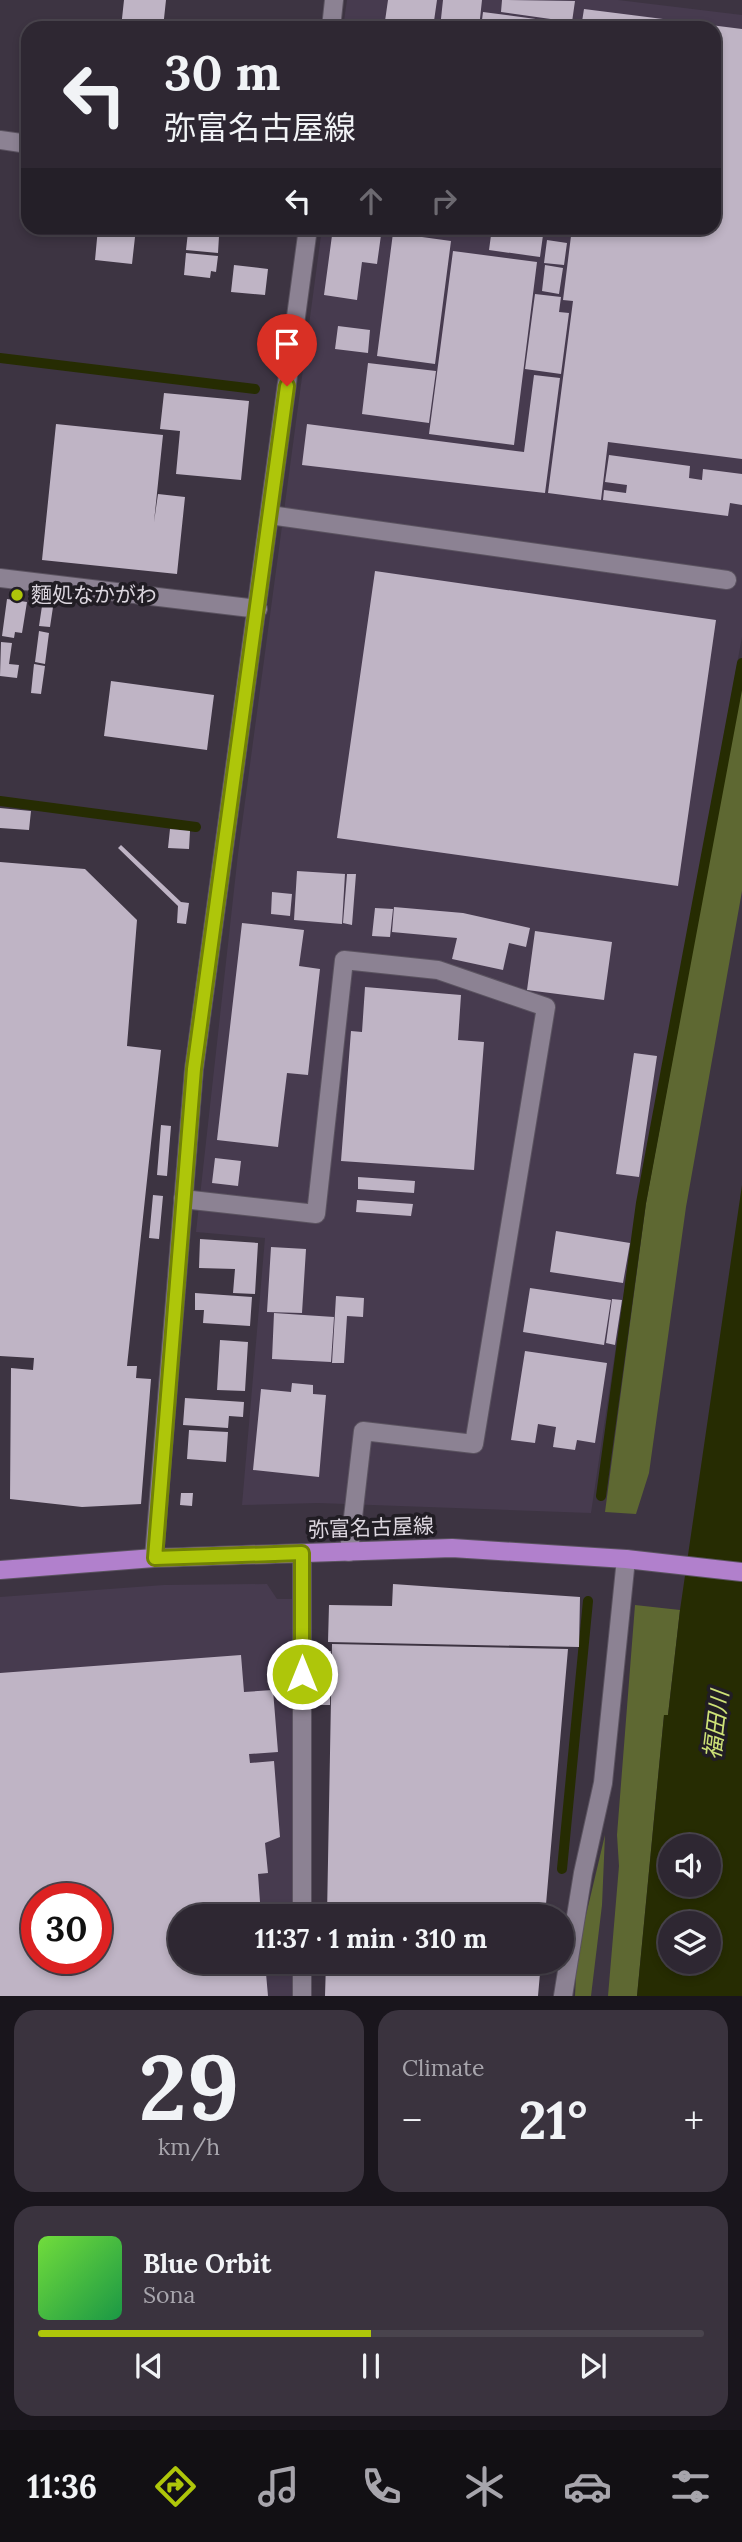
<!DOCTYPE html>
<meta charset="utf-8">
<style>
body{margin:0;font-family:Lora,"Noto Sans JP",serif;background:#3a333e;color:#f1f3f6;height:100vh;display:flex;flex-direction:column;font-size:26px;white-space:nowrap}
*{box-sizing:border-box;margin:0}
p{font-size:23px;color:#a7a5ac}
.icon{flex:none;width:38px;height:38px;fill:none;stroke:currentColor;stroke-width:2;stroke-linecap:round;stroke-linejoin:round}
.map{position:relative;height:1996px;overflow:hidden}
.details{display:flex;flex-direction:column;gap:14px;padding:14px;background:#19151c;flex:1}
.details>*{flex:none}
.hud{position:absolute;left:21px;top:21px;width:700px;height:214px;border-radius:21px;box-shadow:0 4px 10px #0003,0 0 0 2px #49444d;background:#2e2732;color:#f1f3f6;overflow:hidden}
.buttons{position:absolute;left:658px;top:1834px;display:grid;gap:14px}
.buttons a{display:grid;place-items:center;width:63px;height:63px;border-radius:50%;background:#2e2732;box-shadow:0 4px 10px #0003,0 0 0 2px #49444d;font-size:35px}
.speed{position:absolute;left:21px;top:1883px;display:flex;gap:14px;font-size:35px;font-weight:700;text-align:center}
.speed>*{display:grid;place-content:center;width:91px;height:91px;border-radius:50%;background:#2e2732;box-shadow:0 4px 10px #0003,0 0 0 2px #49444d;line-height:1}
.speed .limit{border:10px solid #d22;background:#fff;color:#111}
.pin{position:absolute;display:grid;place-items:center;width:60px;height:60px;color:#fff;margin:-72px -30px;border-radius:50% 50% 50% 0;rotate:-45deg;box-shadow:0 0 7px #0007}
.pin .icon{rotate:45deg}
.me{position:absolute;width:77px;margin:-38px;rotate:0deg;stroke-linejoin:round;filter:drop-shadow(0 0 5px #0008)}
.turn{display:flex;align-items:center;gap:24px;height:147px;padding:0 28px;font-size:32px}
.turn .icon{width:91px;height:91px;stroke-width:2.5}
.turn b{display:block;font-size:49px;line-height:60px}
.lanes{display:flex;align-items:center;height:66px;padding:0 28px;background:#0003;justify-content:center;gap:35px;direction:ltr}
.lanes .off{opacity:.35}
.big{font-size:52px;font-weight:800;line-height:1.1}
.details .card{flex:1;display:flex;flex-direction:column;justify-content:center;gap:10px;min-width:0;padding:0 24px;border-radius:21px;background:#3a333e}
.details .dial{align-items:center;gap:0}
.dial b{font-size:91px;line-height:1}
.song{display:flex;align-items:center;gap:21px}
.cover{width:84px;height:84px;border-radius:10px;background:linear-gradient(135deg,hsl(100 70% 55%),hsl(140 70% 35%))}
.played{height:7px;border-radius:4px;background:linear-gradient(90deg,#aec60a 50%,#49444d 50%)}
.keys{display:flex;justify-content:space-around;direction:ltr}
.heat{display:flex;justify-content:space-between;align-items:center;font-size:38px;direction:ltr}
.details .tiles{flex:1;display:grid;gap:14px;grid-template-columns:1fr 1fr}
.card:last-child{grid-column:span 2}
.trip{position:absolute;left:168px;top:1904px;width:406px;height:70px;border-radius:35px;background:#2e2732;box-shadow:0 4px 10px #0003,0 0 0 2px #49444d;font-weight:800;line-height:70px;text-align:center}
.tabs{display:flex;height:112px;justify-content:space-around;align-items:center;background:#121014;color:#a7a5ac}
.tabs .icon{width:49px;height:49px}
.tabs .selected{color:#aec60a}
.tabs b{font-size:32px;color:#f1f3f6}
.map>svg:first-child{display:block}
.built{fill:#473b4f;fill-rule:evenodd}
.green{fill:#5e6832}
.water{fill:#262c02;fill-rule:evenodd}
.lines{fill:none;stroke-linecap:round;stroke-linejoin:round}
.stream{stroke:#262c02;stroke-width:10}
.building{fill:#bfb4c5;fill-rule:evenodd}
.lane-casing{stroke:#5b5360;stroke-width:20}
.street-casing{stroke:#5b5360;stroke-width:20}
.primary-casing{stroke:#5b5360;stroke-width:20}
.lane{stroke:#8c8293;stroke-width:18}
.street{stroke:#8c8293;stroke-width:18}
.primary{stroke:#b180cc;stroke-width:18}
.route-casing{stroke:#718106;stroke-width:18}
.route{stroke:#aec60a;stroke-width:12}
.poi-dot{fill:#aec60a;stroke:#211d24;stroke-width:2.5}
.labels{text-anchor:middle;stroke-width:7;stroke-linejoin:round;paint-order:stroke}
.poi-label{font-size:21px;fill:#dcd6df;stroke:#211d24;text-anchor:start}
.street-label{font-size:21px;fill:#dcd6df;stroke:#211d24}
.water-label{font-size:23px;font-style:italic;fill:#cee277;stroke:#211d24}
</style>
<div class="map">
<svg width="742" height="1996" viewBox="0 0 742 1996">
<rect width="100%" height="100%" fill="#3d3442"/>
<path class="built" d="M 347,0 L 618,0 L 742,15 L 742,637 L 637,1205 L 591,1513 L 318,1503 L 242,1505 L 265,1238 L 196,1232 L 238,854 L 322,228 L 714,228 L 714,28 L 343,28 Z
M 267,1584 L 277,1599 L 296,1599 L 295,1916 L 180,1916 L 180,1962 L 295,1962 L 295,1996 L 0,1996 L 0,1597 L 164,1585 ZM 37,1899 L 96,1899 L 96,1958 L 37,1958 Z"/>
<path class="green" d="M 742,680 L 742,891 L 686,1207 L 649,1473 L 636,1514 L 605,1512 L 646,1203 Z
M 635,1605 L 680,1610 L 668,1715 L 664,1715 L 637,1996 L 608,1996 L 619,1866 L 617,1835 Z
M 605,1835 L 602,1905 L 591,1996 L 575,1996 L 577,1953 Z"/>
<path class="water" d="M 742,1185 L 742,1996 L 637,1996 L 664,1715 L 668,1715 L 680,1610 ZM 670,1846 L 709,1846 L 709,1885 L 670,1885 ZM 670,1923 L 709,1923 L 709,1962 L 670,1962 Z"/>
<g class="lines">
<path class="stream" d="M 0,358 L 255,389
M 0,801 L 196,827
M 601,1496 L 641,1203 L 742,663
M 562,1869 L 588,1601"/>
</g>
<path class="building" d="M 124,0 L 166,0 L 163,28 L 121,28 Z
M 388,0 L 437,0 L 433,28 L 384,28 Z
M 443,0 L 482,0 L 479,28 L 440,28 Z
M 502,0 L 575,1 L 572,22 L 501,12 Z
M 584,9 L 742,29 L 742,459 L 608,442 L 601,500 L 548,493 L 573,301 L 563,300 L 572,228 L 714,228 L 714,28 L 581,28 Z
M 483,12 L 580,25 L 580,28 L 481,28 Z
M 98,228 L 136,228 L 132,264 L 95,260 Z
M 191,228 L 221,228 L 220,233 L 191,230 Z
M 333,228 L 363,230 L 363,228 L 382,228 L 377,264 L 362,262 L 357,300 L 324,295 Z
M 492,228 L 544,228 L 540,257 L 489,250 Z
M 188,232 L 219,236 L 218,253 L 186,250 Z
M 393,233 L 451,241 L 435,364 L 377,356 Z
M 547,240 L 567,243 L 564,265 L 544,263 Z
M 453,251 L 537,262 L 514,445 L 429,434 Z
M 186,253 L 218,256 L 216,272 L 211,271 L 210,278 L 184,275 Z
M 234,265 L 268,269 L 265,295 L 231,292 Z
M 545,265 L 563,268 L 559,294 L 542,291 Z
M 535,294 L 561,297 L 559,312 L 569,313 L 561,374 L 525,369 Z
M 338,326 L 370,330 L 368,353 L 335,349 Z
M 368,363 L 436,371 L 429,423 L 362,414 Z
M 534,375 L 560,378 L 545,493 L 302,465 L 307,424 L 524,452 Z
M 164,393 L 249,401 L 241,480 L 176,474 L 180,431 L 160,429 Z
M 56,424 L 163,435 L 154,522 L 158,494 L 185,497 L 177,574 L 42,560 Z
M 609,455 L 690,466 L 689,478 L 702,480 L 703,469 L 742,474 L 742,505 L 730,503 L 728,516 L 603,500 L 604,490 L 626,493 L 627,485 L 605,482 Z
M 375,571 L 716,620 L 678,886 L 337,838 Z
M 7,599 L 27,602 L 22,633 L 15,632 L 14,638 L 2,636 Z
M 42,606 L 53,607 L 50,627 L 39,626 Z
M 39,631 L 49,633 L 45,664 L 35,662 Z
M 1,642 L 12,643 L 9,664 L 19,665 L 17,678 L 0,676 Z
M 34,664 L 45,666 L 41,694 L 31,693 Z
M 111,681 L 214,695 L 207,750 L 104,736 Z
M 0,808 L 31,811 L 29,830 L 0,828 Z
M 170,829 L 190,831 L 189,849 L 168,848 Z
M 121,845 L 181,902 L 189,903 L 186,924 L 177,923 L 178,906 L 118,848 Z
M 0,862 L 85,869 L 137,920 L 127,1046 L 161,1050 L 127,1366 L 137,1366 L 136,1378 L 151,1379 L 141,1504 L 82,1507 L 10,1499 L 11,1368 L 33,1370 L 34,1358 L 0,1356 Z
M 297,871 L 345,874 L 342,924 L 294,920 Z
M 347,874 L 356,874 L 352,925 L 343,923 Z
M 272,892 L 292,894 L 290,916 L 271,914 Z
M 394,907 L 463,913 L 530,928 L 526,947 L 509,943 L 503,970 L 452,959 L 457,938 L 392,932 Z
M 375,908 L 393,909 L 390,937 L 372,936 Z
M 242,923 L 304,930 L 299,966 L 320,969 L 308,1075 L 287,1073 L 278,1147 L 217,1140 Z
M 535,931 L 612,942 L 604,1000 L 527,990 Z
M 365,987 L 461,995 L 458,1040 L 484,1042 L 474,1170 L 341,1161 L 351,1031 L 362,1032 Z
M 634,1053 L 657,1056 L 639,1177 L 616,1174 Z
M 161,1125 L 171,1126 L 167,1176 L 157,1175 Z
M 215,1158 L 241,1161 L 238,1186 L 212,1183 Z
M 358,1177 L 415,1181 L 414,1193 L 358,1189 Z
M 153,1195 L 163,1196 L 159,1239 L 149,1238 Z
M 357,1200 L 413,1204 L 411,1216 L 356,1212 Z
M 556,1231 L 630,1243 L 623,1283 L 550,1272 Z
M 200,1239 L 258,1243 L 255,1294 L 233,1293 L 235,1269 L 199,1268 Z
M 271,1247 L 306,1249 L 302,1313 L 267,1312 Z
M 530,1288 L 611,1300 L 604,1345 L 523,1332 Z
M 195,1293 L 252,1297 L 250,1326 L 203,1323 L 204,1310 L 195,1310 Z
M 336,1296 L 364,1298 L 363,1317 L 347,1316 L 344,1363 L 332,1363 Z
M 612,1299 L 622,1300 L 615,1345 L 606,1343 Z
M 274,1313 L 334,1317 L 331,1362 L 272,1359 Z
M 220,1340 L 248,1342 L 245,1391 L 217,1390 Z
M 525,1351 L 607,1363 L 595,1443 L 577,1440 L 575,1450 L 553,1447 L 556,1427 L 538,1424 L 535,1443 L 511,1440 Z
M 292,1383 L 313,1385 L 313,1394 L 326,1395 L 319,1477 L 253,1470 L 261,1389 L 291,1392 Z
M 185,1398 L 244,1402 L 243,1417 L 229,1416 L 228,1428 L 183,1425 Z
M 189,1430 L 228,1432 L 226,1462 L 187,1459 Z
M 181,1493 L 193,1493 L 192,1506 L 180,1505 Z
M 393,1584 L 580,1597 L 579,1647 L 328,1642 L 329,1605 L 392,1606 Z
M 332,1644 L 568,1649 L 545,1916 L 327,1916 Z
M 321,1651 L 331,1651 L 330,1705 L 320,1705 Z
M 241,1655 L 244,1692 L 273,1690 L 278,1752 L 249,1754 L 250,1763 L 274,1761 L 280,1837 L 265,1843 L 268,1873 L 258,1874 L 261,1916 L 180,1916 L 180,1962 L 265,1962 L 268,1996 L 0,1996 L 0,1673 ZM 37,1899 L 96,1899 L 96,1958 L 37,1958 Z
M 326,1962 L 541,1962 L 538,1996 L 325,1996 Z"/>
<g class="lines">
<defs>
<path id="lane" d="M 270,515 L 727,580
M 183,1199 L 316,1214 L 344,960 L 438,970 L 546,1007 L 474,1444 L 363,1431 L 349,1552"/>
<path id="street" d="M 331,28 L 334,0
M 0,140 L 28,144
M 0,578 L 258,609
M 302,1553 L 302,1916
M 154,1558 L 194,1069 L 308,228
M 302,1962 L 302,1996
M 563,1996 L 583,1873 L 603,1783 L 626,1559"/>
<path id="primary" d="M 0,1570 L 154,1558 L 452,1548 L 626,1559 L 742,1572"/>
</defs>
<use href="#lane" class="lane-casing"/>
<use href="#street" class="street-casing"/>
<use href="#primary" class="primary-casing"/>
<use href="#lane" class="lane"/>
<use href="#street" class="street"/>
<use href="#primary" class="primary"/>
</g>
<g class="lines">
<defs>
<path id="route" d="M 287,386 L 194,1069 L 155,1558 L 302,1553 L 302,1674"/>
</defs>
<use href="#route" class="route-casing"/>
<use href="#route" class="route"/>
</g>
<circle class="poi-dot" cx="17" cy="595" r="7"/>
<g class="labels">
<g class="poi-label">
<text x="31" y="602">麵処なかがわ</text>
</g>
<g class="street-label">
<text transform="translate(371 1528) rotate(-2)" y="7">弥富名古屋線</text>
</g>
<g class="water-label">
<text transform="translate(716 1725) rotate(-83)" y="8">福田川</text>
</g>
</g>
</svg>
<div class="buttons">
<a><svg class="icon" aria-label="sound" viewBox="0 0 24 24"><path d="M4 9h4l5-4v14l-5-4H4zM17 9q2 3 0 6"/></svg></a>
<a><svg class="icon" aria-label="layers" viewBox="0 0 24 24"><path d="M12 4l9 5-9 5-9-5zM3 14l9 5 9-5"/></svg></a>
</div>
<div class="speed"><div class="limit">30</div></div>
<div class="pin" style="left:287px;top:386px;background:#d93025"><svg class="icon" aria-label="arrive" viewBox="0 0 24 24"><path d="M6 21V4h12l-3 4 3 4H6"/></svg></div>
<svg class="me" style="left:302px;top:1674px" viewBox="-20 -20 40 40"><circle r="17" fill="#aec60a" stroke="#fff" stroke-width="3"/><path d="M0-11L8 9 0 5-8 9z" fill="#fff"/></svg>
<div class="trip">11:37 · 1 min · 310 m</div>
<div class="hud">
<div class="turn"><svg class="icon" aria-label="left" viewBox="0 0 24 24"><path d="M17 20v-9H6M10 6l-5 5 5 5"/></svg><div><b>30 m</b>弥富名古屋線</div></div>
<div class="lanes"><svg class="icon" aria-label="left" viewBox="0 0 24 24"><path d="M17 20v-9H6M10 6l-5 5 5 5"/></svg><svg class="icon off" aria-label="ahead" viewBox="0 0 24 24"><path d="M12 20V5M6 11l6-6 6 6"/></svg><svg class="icon off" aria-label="right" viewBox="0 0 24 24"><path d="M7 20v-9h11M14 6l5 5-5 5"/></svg></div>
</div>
</div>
<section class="details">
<div class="tiles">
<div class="card dial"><b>29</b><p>km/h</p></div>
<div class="card"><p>Climate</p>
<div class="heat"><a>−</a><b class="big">21°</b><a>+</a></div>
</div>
<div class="card">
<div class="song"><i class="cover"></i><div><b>Blue Orbit</b><p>Sona</p></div></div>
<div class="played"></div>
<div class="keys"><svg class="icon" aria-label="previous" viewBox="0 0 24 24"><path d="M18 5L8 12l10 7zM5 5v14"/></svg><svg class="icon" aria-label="pause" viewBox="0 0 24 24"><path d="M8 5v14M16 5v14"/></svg><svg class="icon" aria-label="next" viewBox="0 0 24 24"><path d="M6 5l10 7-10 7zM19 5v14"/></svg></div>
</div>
</div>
</section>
<nav class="tabs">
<b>11:36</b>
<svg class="icon selected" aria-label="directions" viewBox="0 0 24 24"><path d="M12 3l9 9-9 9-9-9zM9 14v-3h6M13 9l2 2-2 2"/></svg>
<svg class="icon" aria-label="music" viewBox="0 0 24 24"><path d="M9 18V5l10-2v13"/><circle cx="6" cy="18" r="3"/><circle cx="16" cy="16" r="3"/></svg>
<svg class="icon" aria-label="phone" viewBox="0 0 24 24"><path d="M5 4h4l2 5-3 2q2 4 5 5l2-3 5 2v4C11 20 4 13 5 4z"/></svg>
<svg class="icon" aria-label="climate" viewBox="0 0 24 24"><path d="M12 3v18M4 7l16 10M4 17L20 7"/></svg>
<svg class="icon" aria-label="car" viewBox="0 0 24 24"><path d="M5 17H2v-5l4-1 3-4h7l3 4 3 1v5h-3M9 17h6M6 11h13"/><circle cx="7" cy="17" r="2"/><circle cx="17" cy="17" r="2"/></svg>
<svg class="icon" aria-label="filters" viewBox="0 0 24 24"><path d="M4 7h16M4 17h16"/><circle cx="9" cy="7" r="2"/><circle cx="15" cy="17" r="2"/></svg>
</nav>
